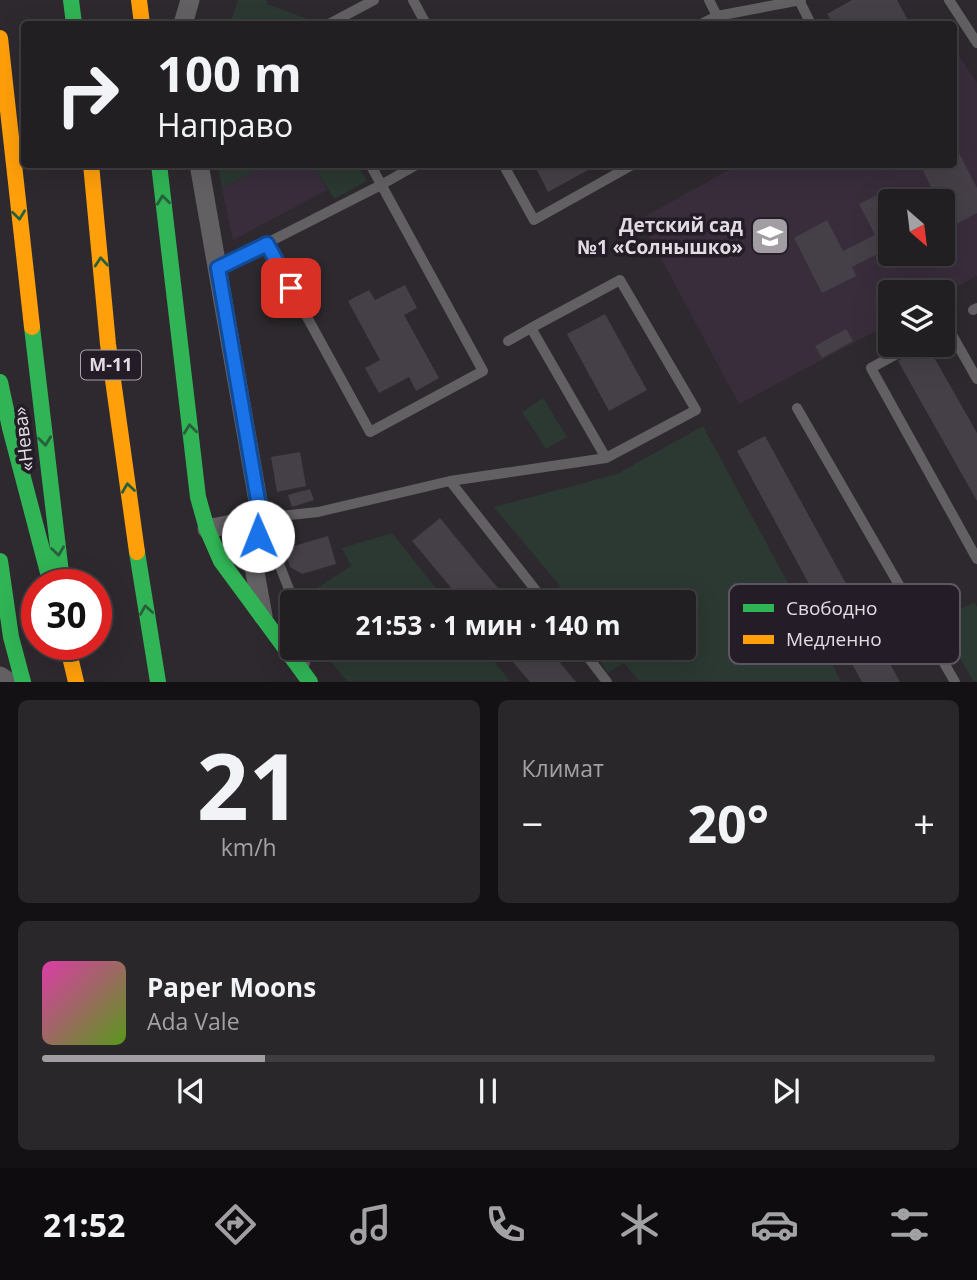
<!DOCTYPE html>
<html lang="ru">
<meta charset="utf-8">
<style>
body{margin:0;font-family:"Open Sans",sans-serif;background:#2a272a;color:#f1f3f6;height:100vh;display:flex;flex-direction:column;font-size:26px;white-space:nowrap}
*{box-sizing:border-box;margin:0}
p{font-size:23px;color:#a2a2a5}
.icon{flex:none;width:38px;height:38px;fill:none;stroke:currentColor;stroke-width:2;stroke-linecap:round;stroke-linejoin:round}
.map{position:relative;height:682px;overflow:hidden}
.panel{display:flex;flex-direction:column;gap:18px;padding:18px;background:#131113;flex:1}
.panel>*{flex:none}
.guide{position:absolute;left:21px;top:21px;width:936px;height:147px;border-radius:7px;box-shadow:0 7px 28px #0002,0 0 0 2px #3f3d40;background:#221f22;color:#f1f3f6;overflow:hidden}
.needle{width:46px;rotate:152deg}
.controls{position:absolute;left:878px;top:189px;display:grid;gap:14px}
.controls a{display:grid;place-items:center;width:77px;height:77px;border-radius:7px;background:#221f22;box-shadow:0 7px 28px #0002,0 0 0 2px #3f3d40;font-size:35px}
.speed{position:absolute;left:21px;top:569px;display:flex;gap:14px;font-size:35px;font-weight:700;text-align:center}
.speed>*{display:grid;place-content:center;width:91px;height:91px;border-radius:50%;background:#221f22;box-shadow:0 7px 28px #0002,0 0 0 2px #3f3d40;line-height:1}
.speed .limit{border:10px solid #d22;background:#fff;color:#111}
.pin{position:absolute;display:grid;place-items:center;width:60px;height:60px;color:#fff;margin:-30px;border-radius:14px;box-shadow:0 4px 10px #0006}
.me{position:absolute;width:77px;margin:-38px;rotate:359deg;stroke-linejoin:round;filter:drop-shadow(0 0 5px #0008)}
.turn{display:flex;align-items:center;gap:24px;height:147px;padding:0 21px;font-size:32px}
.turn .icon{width:91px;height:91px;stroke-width:2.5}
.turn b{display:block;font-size:49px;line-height:60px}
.big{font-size:52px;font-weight:700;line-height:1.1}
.panel .card{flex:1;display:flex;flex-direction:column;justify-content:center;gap:10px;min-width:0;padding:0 24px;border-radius:10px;background:#2a272a}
.panel .dial{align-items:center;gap:0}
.dial b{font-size:91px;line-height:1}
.song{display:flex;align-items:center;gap:21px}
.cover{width:84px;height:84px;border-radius:10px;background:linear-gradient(135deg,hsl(320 70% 55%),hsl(90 70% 35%))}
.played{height:7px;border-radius:4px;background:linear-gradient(90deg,#a29da3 25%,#3f3d40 25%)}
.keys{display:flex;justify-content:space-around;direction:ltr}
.heat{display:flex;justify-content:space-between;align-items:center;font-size:38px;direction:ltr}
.panel .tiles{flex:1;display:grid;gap:18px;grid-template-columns:1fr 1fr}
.card:last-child{grid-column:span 2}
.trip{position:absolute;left:280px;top:590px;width:416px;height:70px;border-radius:7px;background:#221f22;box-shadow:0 7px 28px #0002,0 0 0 2px #3f3d40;font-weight:700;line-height:70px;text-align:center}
.dock{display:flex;height:112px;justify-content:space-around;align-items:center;background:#0e0c0e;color:#a2a2a5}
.dock .icon{width:49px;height:49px}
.dock .selected{color:#a29da3}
.dock b{font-size:32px;color:#f1f3f6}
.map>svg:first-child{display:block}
.built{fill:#392d3c;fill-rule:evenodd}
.green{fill:#2b3932}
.building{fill:#454047}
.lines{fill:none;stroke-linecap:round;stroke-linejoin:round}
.lane{stroke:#636064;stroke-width:10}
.street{stroke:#636064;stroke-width:19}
.fast{stroke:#30b455;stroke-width:16}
.slow{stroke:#ff9f0a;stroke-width:16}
.oneway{stroke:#29603c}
.route-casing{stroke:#114b97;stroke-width:18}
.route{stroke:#1a73e8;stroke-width:12}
.labels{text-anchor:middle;stroke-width:7;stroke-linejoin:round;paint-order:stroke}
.shield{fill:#241c27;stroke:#a8a2aa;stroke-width:2}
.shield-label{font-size:18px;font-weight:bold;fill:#e1dbe2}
.poi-label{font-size:19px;font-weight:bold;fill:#e1dbe2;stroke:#241c27;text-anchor:end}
.street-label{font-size:19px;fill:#e1dbe2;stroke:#241c27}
.key{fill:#241c27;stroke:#5d555f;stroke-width:2}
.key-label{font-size:19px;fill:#e1dbe2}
</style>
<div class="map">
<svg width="977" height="682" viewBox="0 0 977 682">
<rect width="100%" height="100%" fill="#2d292e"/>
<path class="built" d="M 954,48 L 977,83 L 977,276 L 943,294 L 943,292 L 891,292 L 891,323 L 739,404 L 640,219 L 738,165 L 954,164 ZM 891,201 L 943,201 L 943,254 L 891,254 Z
M 313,164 L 327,190 L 233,240 L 222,188 L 266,165 Z"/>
<path class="green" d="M 238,0 L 267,0 L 267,4 L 313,21 L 302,24 L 230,24 Z
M 218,164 L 266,164 L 266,165 L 222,188 Z
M 313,165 L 357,165 L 367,181 L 334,199 Z
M 543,398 L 567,437 L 546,449 L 522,412 Z
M 703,426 L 841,681 L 639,681 L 624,663 L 608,673 L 592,648 L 684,648 L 684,602 L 564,602 L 557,589 L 560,586 L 494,507 L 617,474 Z
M 392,533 L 447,602 L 315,602 L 314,590 L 351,566 L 342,548 Z
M 974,602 L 977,607 L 977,682 L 973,681 L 939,621 Z
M 319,648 L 483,648 L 510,681 L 347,681 Z"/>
<path class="building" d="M 852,0 L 897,0 L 910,24 L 833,24 L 827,14 Z
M 959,153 L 977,188 L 977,213 L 951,227 L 947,218 L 943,220 L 943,201 L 938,201 L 923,171 L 936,164 L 954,164 L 954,155 Z
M 534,164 L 599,164 L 548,192 Z
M 893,187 L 901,201 L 891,201 L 891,254 L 899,254 L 887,260 L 883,251 L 852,267 L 856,276 L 822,293 L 794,238 L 827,220 L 843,251 L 875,235 L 859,204 Z
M 405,285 L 417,308 L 404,315 L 439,378 L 416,391 L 409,377 L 379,393 L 365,368 L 380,360 L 348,301 L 369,290 L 375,300 Z
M 605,314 L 647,390 L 609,411 L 567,334 Z
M 846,329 L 853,341 L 822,358 L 815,346 Z
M 925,345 L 927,345 L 977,433 L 977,501 L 898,361 Z
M 765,436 L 849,589 L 900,682 L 862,682 L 737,451 Z
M 300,452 L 306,486 L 277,492 L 271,457 Z
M 310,489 L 314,500 L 292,507 L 288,495 Z
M 440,518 L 476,562 L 510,602 L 463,602 L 412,541 Z
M 328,536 L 336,564 L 302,574 L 290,567 L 287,557 L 294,546 Z
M 501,648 L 548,648 L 576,682 L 530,682 Z"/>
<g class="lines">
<path class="lane" d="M 413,0 L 426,24
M 709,0 L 717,16
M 799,0 L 811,24
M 949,0 L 977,43
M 329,24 L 374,0
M 701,24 L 717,16 L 801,0
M 503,164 L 534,220 L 634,164
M 267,244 L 370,432 L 483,371 L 370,164
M 218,268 L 381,185 L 418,164
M 973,310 L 977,308
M 943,328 L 947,326 L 977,379
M 508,341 L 531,328
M 913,345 L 871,368 L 977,559
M 797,408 L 955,682
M 450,481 L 545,602
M 294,602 L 261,518 L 318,512 L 450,481 L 606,458 L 696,410 L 620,280 L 531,328 L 606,458
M 581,648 L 607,682
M 304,667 L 306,657 L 305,648"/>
<path class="street" d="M 183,24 L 190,0
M 199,164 L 261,518 L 256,554 L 255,572 L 263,616
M 207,529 L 261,518
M 0,676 L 9,682"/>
<path class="fast" d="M 71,0 L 74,24
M 159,164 L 198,497 L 207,529 L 221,561 L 310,682
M 32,327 L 61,573
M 0,382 L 10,428 L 51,584
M 137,552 L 158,682
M 0,561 L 11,637 L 23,682"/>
<path class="slow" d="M 139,0 L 142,24
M 0,38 L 32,327
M 91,164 L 108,344 L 137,552
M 67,644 L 76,682"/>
</g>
<defs><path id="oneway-chevron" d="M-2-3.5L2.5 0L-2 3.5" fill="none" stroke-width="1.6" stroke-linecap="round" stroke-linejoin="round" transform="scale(1.75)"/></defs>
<g class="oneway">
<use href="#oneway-chevron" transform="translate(163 200) rotate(-97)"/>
<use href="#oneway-chevron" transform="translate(19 215) rotate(83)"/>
<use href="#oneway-chevron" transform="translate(101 262) rotate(-95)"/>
<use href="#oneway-chevron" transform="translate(190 429) rotate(-97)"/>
<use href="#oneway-chevron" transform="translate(45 441) rotate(83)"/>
<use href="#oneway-chevron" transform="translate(128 488) rotate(-98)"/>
<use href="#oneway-chevron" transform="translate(58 551) rotate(82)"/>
<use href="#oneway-chevron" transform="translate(146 610) rotate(-99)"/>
</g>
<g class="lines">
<defs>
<path id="route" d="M 258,536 L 261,518 L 218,268 L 267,244 L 291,288"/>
</defs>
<use href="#route" class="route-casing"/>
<use href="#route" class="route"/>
</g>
<defs>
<symbol id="school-square" viewBox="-11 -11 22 22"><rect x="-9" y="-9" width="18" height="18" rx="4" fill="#a29da3" stroke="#241c27"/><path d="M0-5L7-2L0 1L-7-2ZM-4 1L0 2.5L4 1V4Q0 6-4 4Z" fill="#fff"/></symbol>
</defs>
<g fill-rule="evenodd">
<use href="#school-square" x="748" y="214" width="44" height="44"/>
</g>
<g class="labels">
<rect class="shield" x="81" y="350.5" width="60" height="29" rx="5"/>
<g class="shield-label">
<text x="111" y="371">М-11</text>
</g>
<g class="poi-label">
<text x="743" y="232">Детский сад<tspan x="743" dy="22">№1 «Солнышко»</tspan></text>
</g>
<g class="street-label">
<text transform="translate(23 439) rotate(-97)" y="7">«Нева»</text>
</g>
</g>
<rect x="729" y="584" width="231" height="80" rx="10" class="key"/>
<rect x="743" y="604" width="31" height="8" fill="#30b455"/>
<rect x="743" y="635" width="31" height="9" fill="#ff9f0a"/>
<g class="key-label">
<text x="786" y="615">Свободно</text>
<text x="786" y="646">Медленно</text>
</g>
</svg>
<div class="controls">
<a><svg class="needle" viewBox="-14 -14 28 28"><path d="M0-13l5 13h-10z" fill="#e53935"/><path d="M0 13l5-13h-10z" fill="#a2a2a5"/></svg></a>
<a><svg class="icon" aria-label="layers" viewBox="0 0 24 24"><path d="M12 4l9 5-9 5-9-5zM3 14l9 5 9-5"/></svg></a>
</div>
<div class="speed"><div class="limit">30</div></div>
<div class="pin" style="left:291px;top:288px;background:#d93025"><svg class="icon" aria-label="arrive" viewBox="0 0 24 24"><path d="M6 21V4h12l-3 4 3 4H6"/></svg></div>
<svg class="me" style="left:258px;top:536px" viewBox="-20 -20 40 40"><circle r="19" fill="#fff"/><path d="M0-13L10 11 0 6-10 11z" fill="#1a73e8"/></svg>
<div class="trip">21:53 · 1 мин · 140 m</div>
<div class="guide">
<div class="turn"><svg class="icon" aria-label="right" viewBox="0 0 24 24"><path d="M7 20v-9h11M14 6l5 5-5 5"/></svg><div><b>100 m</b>Направо</div></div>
</div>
</div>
<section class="panel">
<div class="tiles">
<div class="card dial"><b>21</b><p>km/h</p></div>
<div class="card"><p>Климат</p>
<div class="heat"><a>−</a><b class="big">20°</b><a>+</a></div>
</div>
<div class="card">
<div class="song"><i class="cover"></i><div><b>Paper Moons</b><p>Ada Vale</p></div></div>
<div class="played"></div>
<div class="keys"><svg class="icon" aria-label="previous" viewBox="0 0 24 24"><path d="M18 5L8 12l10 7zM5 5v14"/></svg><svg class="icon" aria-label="pause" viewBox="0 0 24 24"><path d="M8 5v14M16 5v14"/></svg><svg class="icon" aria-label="next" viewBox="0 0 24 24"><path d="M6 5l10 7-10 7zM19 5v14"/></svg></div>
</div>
</div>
</section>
<nav class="dock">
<b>21:52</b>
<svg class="icon selected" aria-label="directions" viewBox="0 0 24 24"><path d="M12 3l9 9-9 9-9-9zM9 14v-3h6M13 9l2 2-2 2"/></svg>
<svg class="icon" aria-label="music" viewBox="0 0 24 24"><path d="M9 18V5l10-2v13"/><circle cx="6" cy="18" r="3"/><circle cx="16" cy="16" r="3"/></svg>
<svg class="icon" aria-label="phone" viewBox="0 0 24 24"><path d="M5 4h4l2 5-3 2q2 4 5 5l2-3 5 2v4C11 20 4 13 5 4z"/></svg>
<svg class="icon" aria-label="climate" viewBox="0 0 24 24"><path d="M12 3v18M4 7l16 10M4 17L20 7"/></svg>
<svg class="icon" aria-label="car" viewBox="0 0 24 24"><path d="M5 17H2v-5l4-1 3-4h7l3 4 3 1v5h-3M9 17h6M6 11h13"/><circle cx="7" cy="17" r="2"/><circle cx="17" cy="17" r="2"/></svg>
<svg class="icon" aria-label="filters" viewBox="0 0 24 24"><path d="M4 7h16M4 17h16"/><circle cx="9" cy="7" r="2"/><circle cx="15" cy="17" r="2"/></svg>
</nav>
